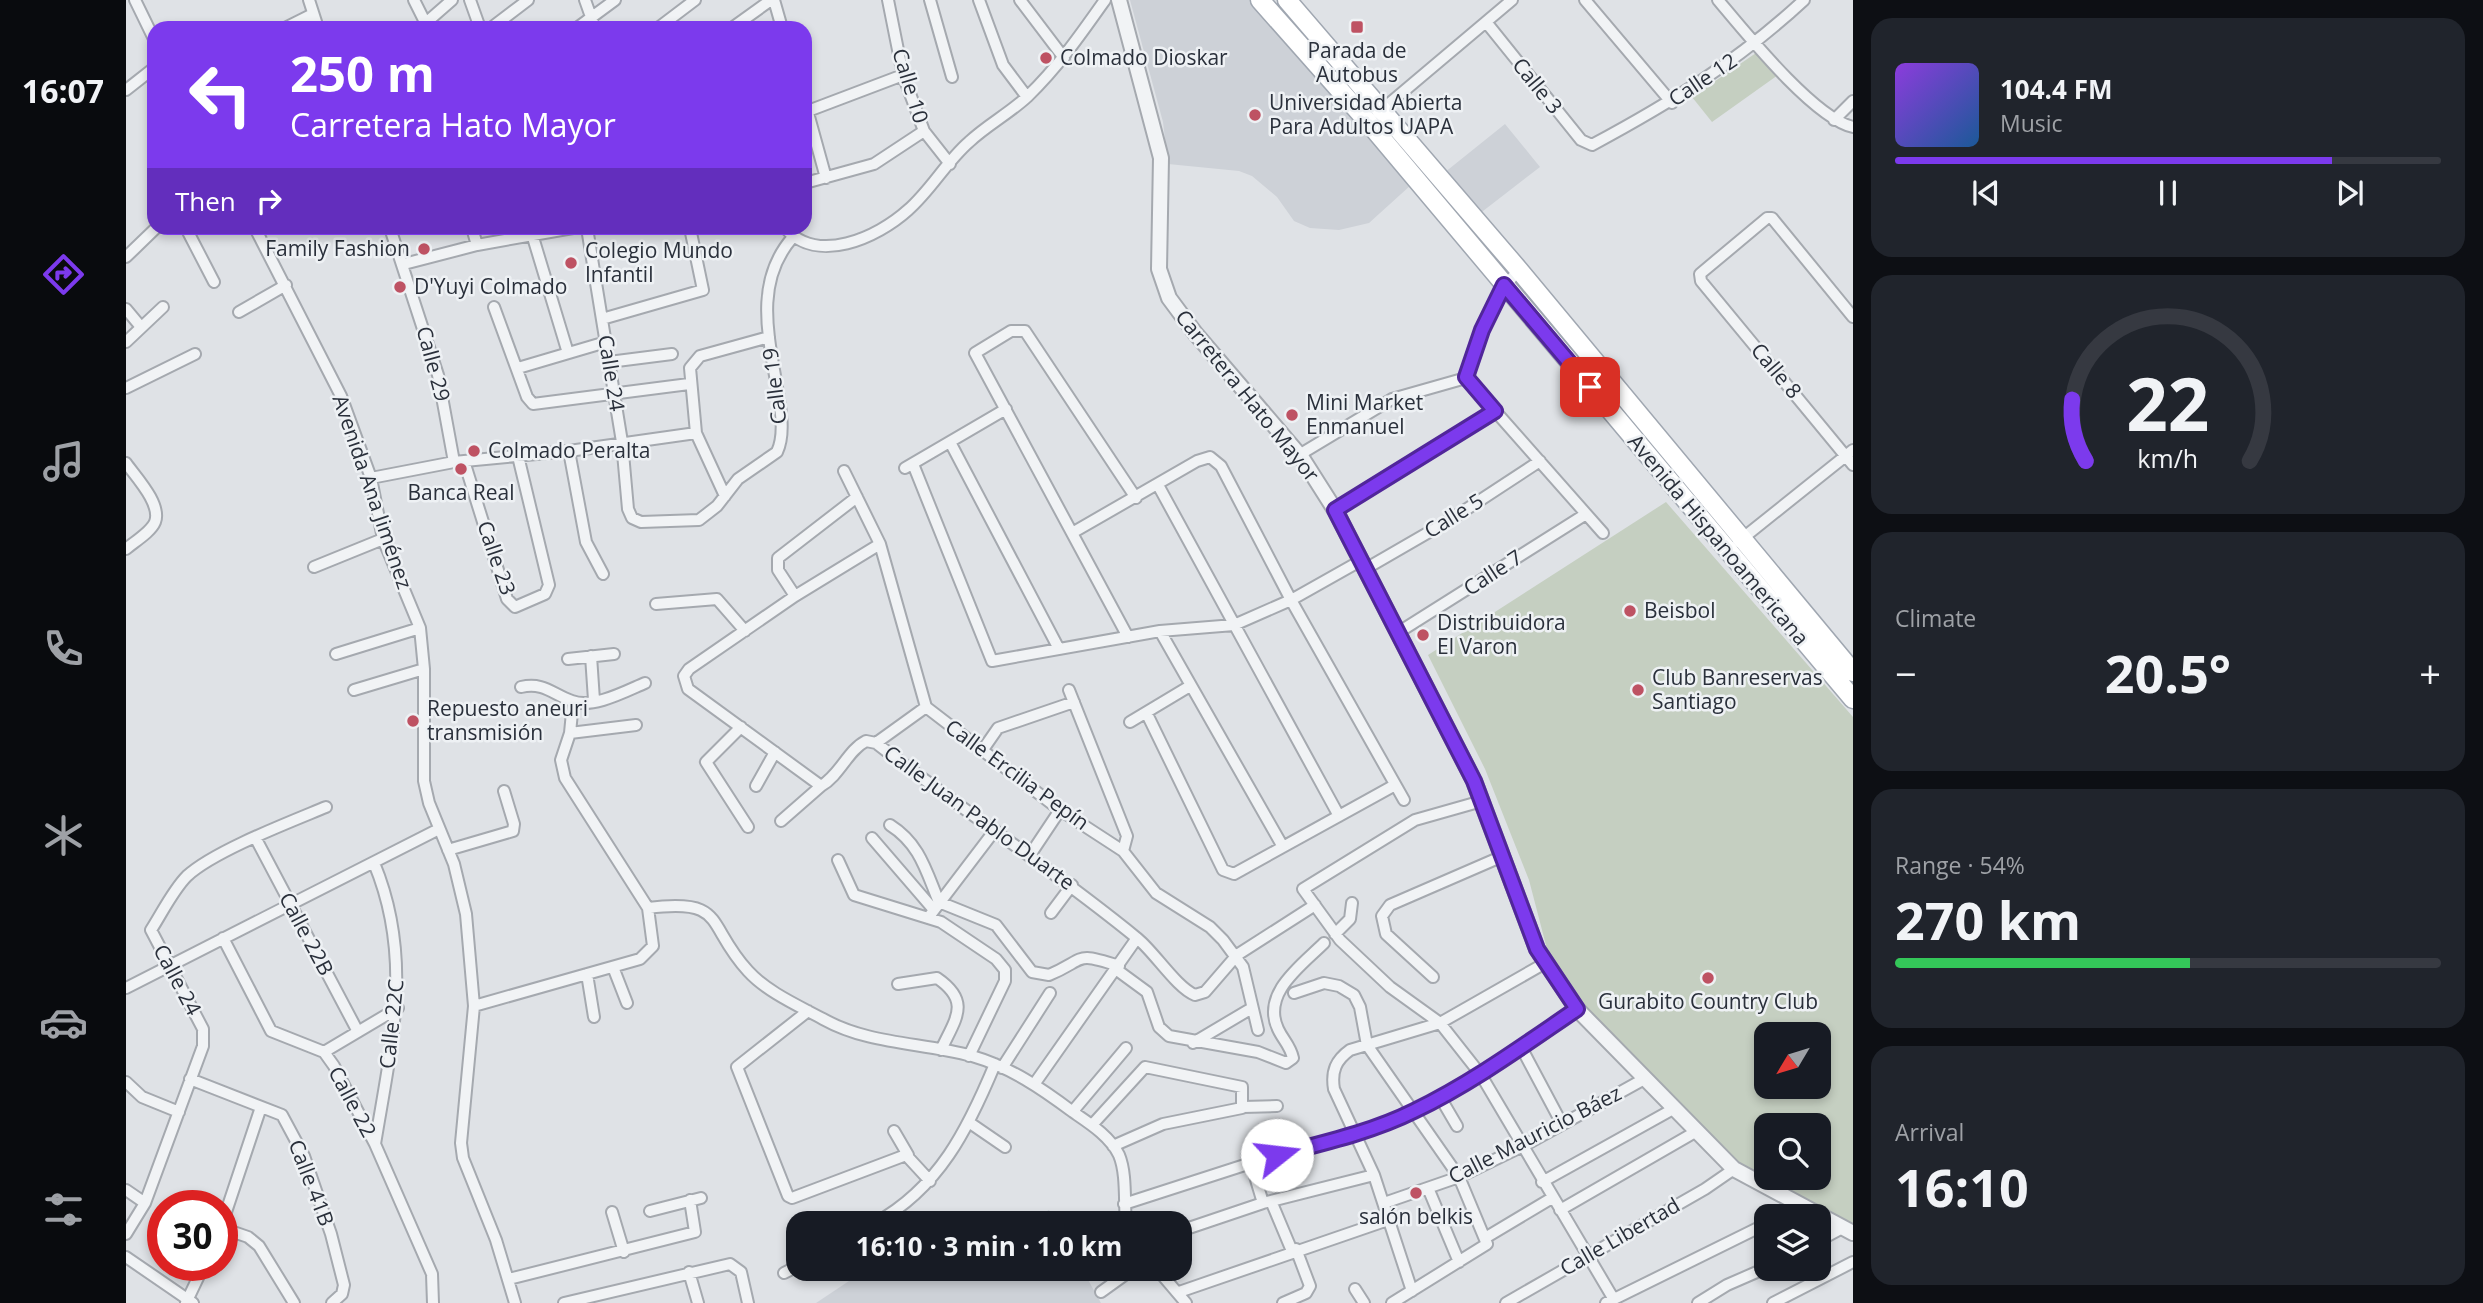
<!DOCTYPE html>
<meta charset="utf-8">
<style>
body{margin:0;font-family:"Open Sans",sans-serif;background:#20242c;color:#f1f3f6;height:100vh;display:flex;flex-direction:column;font-size:26px;white-space:nowrap}
*{box-sizing:border-box;margin:0}
p{font-size:23px;color:#9ea1a6}
.icon{flex:none;width:38px;height:38px;fill:none;stroke:currentColor;stroke-width:2;stroke-linecap:round;stroke-linejoin:round}
.map{position:relative;flex:1;overflow:hidden}
.sheet{display:flex;flex-direction:column;gap:18px;padding:18px;background:#0d0f14;width:630px}
.sheet>*{flex:none}
.guide{position:absolute;left:21px;top:21px;width:665px;height:214px;border-radius:21px;box-shadow:0 4px 10px #0003;background:#7c3aed;color:#fff;overflow:hidden}
.needle{width:46px;rotate:232deg}
.controls{position:absolute;left:1628px;top:1022px;display:grid;gap:14px}
.controls a{display:grid;place-items:center;width:77px;height:77px;border-radius:14px;background:#171b24;box-shadow:0 4px 10px #0003;font-size:35px}
.speed{position:absolute;left:21px;top:1190px;display:flex;gap:14px;font-size:35px;font-weight:700;text-align:center}
.speed>*{display:grid;place-content:center;width:91px;height:91px;border-radius:50%;background:#171b24;box-shadow:0 4px 10px #0003;line-height:1}
.speed .limit{border:10px solid #d22;background:#fff;color:#111}
.pin{position:absolute;display:grid;place-items:center;width:60px;height:60px;color:#fff;margin:-30px;border-radius:14px;box-shadow:0 4px 10px #0006}
.me{position:absolute;width:77px;margin:-38px;rotate:74deg;stroke-linejoin:round;filter:drop-shadow(0 0 5px #0008)}
.turn{display:flex;align-items:center;gap:24px;height:147px;padding:0 28px;font-size:32px}
.turn .icon{width:91px;height:91px;stroke-width:2.5}
.turn b{display:block;font-size:49px;line-height:60px}
.then{display:flex;align-items:center;height:66px;padding:0 28px;background:#0003;gap:14px;font-size:26px}
.big{font-size:52px;font-weight:700;line-height:1.1}
.sheet .card{flex:1;display:flex;flex-direction:column;justify-content:center;gap:10px;min-width:0;padding:0 24px;border-radius:21px;background:#20242c}
.sheet .dial{align-items:center;gap:0}
.dial svg{height:182px;overflow:visible;fill:none;stroke:#363941;stroke-width:7;stroke-linecap:round;text-anchor:middle}
.dial text{fill:#f1f3f6;stroke:none}
.song{display:flex;align-items:center;gap:21px}
.cover{width:84px;height:84px;border-radius:10px;background:linear-gradient(135deg,hsl(270 70% 55%),hsl(210 70% 35%))}
.played{height:7px;border-radius:4px;background:linear-gradient(90deg,#7c3aed 80%,#363941 80%)}
.keys{display:flex;justify-content:space-around;direction:ltr}
.heat{display:flex;justify-content:space-between;align-items:center;font-size:38px;direction:ltr}
.charge{height:10px;border-radius:5px;background:linear-gradient(90deg,#34c759 54%,#363941 0)}
.trip{position:absolute;left:660px;top:1211px;width:406px;height:70px;border-radius:21px;background:#171b24;box-shadow:0 4px 10px #0003;font-weight:700;line-height:70px;text-align:center}
main{display:flex;flex:1;min-height:0}
.dock{display:flex;flex-direction:column;width:126px;justify-content:space-around;align-items:center;background:#090b0e;color:#9ea1a6}
.dock .icon{width:49px;height:49px}
.dock .current{color:#7c3aed}
.dock b{font-size:32px;color:#f1f3f6}
.map>svg:first-child{display:block}
.built{fill:#cdd1d7}
.green{fill:#c5cfc1;fill-rule:evenodd}
.lines{fill:none;stroke-linecap:round;stroke-linejoin:round}
.minor-casing{stroke:#a5a9af;stroke-width:14}
.tertiary-casing{stroke:#a5a9af;stroke-width:18}
.primary-casing{stroke:#a0a7b1;stroke-width:21}
.minor{stroke:#f1f3f5;stroke-width:10}
.tertiary{stroke:#f1f3f5;stroke-width:14}
.primary{stroke:#fff;stroke-width:18}
.route-casing{stroke:#51269a;stroke-width:18}
.route{stroke:#7c3aed;stroke-width:12}
.poi-dot{fill:#be5263;stroke:#eef1f4;stroke-width:2.5}
.labels{text-anchor:middle;stroke-width:5;stroke-linejoin:round;paint-order:stroke}
.poi-label{font-size:21px;fill:#2a303b;stroke:#eef1f4;text-anchor:start}
.street-label{font-size:21px;fill:#2a303b;stroke:#eef1f4}
</style>
<main>
<nav class="dock">
<b>16:07</b>
<svg class="icon current" aria-label="directions" viewBox="0 0 24 24"><path d="M12 3l9 9-9 9-9-9zM9 14v-3h6M13 9l2 2-2 2"/></svg>
<svg class="icon" aria-label="music" viewBox="0 0 24 24"><path d="M9 18V5l10-2v13"/><circle cx="6" cy="18" r="3"/><circle cx="16" cy="16" r="3"/></svg>
<svg class="icon" aria-label="phone" viewBox="0 0 24 24"><path d="M5 4h4l2 5-3 2q2 4 5 5l2-3 5 2v4C11 20 4 13 5 4z"/></svg>
<svg class="icon" aria-label="climate" viewBox="0 0 24 24"><path d="M12 3v18M4 7l16 10M4 17L20 7"/></svg>
<svg class="icon" aria-label="car" viewBox="0 0 24 24"><path d="M5 17H2v-5l4-1 3-4h7l3 4 3 1v5h-3M9 17h6M6 11h13"/><circle cx="7" cy="17" r="2"/><circle cx="17" cy="17" r="2"/></svg>
<svg class="icon" aria-label="filters" viewBox="0 0 24 24"><path d="M4 7h16M4 17h16"/><circle cx="9" cy="7" r="2"/><circle cx="15" cy="17" r="2"/></svg>
</nav>
<div class="map">
<svg width="1727" height="1303" viewBox="0 0 1727 1303">
<rect width="100%" height="100%" fill="#dfe2e6"/>
<path class="built" d="M 1004,0 L 1128,0 L 1285,185 L 1243,223 L 1213,230 L 1184,228 L 1168,221 L 1151,197 L 1126,176 L 1113,171 L 1042,164 L 1037,122 Z
M 1379,124 L 1414,167 L 1348,218 L 1313,177 Z
M 923,1210 L 931,1223 L 898,1223 Z
M 741,1269 L 956,1269 L 975,1303 L 690,1303 Z"/>
<path class="green" d="M 1630,53 L 1652,75 L 1586,122 L 1566,97 Z
M 1540,502 L 1727,717 L 1727,1227 L 1608,1163 L 1454,1004 L 1422,953 L 1403,880 L 1359,769 L 1302,655 ZM 1640,1034 L 1692,1034 L 1692,1087 L 1640,1087 ZM 1640,1125 L 1692,1125 L 1692,1178 L 1640,1178 Z"/>
<g class="lines">
<defs>
<path id="minor" d="M 9,0 L 28,39
M 183,0 L 192,28
M 288,0 L 299,22
M 344,0 L 354,28
M 459,0 L 469,28
M 648,0 L 656,28
M 762,0 L 777,75 L 798,131 L 824,164
M 804,0 L 826,77
M 853,0 L 877,65 L 901,97
M 894,0 L 938,58
M 1459,0 L 1546,103
M 1592,0 C 1619,32 1688,118 1727,127
M 1360,22 L 1455,140 L 1466,145 C 1546,102 1611,62 1678,0
M 159,28 L 187,14
M 294,28 L 326,0
M 365,28 L 402,0
M 451,28 L 489,0
M 532,28 L 569,0
M 606,28 L 645,0
M 0,90 L 28,68
M 679,102 L 700,178
M 682,111 L 777,75
M 1252,113 L 1386,0
M 1708,120 L 1727,101
M 679,183 L 748,164 L 798,131
M 60,228 L 88,282
M 129,228 L 215,396 L 245,478 L 257,539 L 294,628 L 298,669 L 298,781 L 303,803 L 328,864 L 340,914 L 348,1006 L 335,1143 L 337,1158 L 370,1240 L 389,1303
M 264,228 L 312,375 L 328,462
M 346,228 L 351,245
M 461,228 L 496,442 L 502,509 L 506,518 L 515,522 L 573,520 L 591,506 L 612,479 L 651,452 C 659,435 655,411 652,393 C 643,338 627,282 667,237
M 659,228 C 691,265 751,238 782,210 C 805,190 820,162 843,142 C 861,125 884,113 902,96 C 932,67 955,34 979,0
M 406,234 L 442,353
M 0,257 L 30,228
M 278,264 L 351,245 L 447,228
M 368,307 L 401,397 L 407,404 L 563,384
M 0,309 L 15,327
M 113,312 L 160,285
M 1727,317 L 1646,218 L 1641,218 L 1574,274 L 1575,281 L 1727,465
M 476,319 L 577,290 L 564,228
M 0,342 L 37,307
M 483,362 L 546,354
M 392,368 L 480,342
M 1340,378 L 1477,533
M 1340,378 C 1353,340 1364,299 1393,270
M 0,388 L 69,354
M 824,442 L 933,649
M 443,451 L 460,542 L 477,574
M 1173,455 L 1266,399 L 1340,378
M 338,461 L 381,599 L 389,607 L 419,594 L 423,585 L 392,456
M 0,463 C 9,476 36,504 29,522 C 25,532 8,542 0,549
M 787,464 L 866,661 L 1034,631 L 1108,625 L 1165,600 L 1278,800
M 779,468 L 880,409
M 718,471 L 754,544 L 800,707 L 934,810 L 997,851 L 1030,893 L 1084,927 L 1097,940 L 1117,967 L 1132,1030
M 245,478 L 328,462 L 443,451 L 570,433
M 1032,485 L 1213,816
M 599,496 L 570,433 L 564,368 L 574,356 L 643,337
M 1209,510 L 1369,411
M 946,533 L 1071,461 L 1084,457 L 1095,466 L 1165,600 L 1236,560
M 1612,542 L 1727,450
M 754,544 L 669,596 L 563,669 L 558,676 L 562,689 L 695,786 C 714,775 722,750 740,741 L 750,743 C 836,810 928,870 1012,939 C 1029,953 1051,988 1069,995 L 1079,992 L 1111,955 L 1189,905
M 188,567 L 257,539
M 1241,568 L 1324,520 L 1414,461
M 669,596 L 652,570 L 652,558 L 731,497
M 530,604 L 591,599 L 619,631
M 1034,631 L 1157,847
M 1273,632 L 1460,514
M 1002,637 L 849,353 L 885,331 L 899,331 L 1010,498
M 210,654 L 294,628
M 465,656 L 468,700
M 442,659 L 488,654
M 395,687 C 418,682 426,694 446,701 C 467,709 500,691 519,683
M 228,690 L 298,669
M 943,690 L 1001,836 L 997,851
M 1021,714 L 1097,870 L 1108,874 L 1269,785
M 1004,722 L 1064,686
M 615,727 L 580,762 L 622,827
M 444,733 L 510,725
M 750,743 L 800,707
M 856,751 L 872,728 L 948,702
M 630,786 L 649,752
M 1356,801 L 1289,820 L 1177,889 L 1214,940 L 1264,987 L 1314,1023 L 1355,1075 L 1487,1298
M 655,821 L 695,786
M 764,825 C 794,844 800,871 813,902 L 870,925 L 906,972 L 923,975 C 961,959 947,951 993,966
M 129,837 L 231,1030
M 746,838 L 808,910
M 322,850 L 387,831 L 388,824 L 378,791
M 904,855 L 934,810
M 712,860 L 728,895 L 815,922 L 870,959 L 879,970 L 879,981 L 843,1056
M 248,863 C 288,959 265,1046 249,1144
M 522,908 C 601,898 579,924 622,971 C 641,992 673,1006 697,1019 C 744,1045 795,1042 846,1056 C 884,1067 915,1088 947,1112 C 963,1123 984,1136 993,1155 C 1001,1174 998,1203 1000,1223
M 925,913 L 946,885
M 802,918 L 869,830
M 1209,934 L 1224,919 L 1226,903
M 97,938 L 145,1031 L 198,1052 L 208,1066 L 249,1144 L 306,1274 L 307,1303
M 487,967 L 501,1003
M 991,970 L 1021,992 L 1033,1027 L 1043,1036 L 1132,1052 L 1160,1063 L 1167,1058 C 1164,1045 1157,1040 1152,1029 C 1135,993 1176,965 1198,943
M 461,974 L 468,1017
M 1307,977 L 1260,934 L 1256,916 L 1264,905 L 1377,856
M 772,984 L 811,978 C 846,1002 829,1019 815,1050
M 0,988 L 313,829
M 1168,993 L 1198,983 L 1213,986 L 1228,995 L 1234,1007 L 1241,1045 L 1333,1177 L 1361,1244 L 1266,1303
M 348,1006 L 514,959 L 527,946 L 522,908 L 439,778 L 435,760 L 444,733 L 447,702
M 682,1011 L 611,1067 L 662,1196 L 666,1198 L 780,1155 L 804,1181
M 1067,1043 L 1126,1008
M 1395,1047 L 1436,1124
M 198,1052 L 272,1008
M 876,1068 L 924,993
M 64,1079 L 156,1115 L 178,1156 L 205,1234 L 218,1285 L 216,1294 L 206,1303
M 0,1082 L 16,1097 L 53,1112
M 909,1083 L 1011,938
M 1314,1097 L 1331,1126
M 1117,1107 L 1151,1106
M 947,1111 L 1000,1048
M 844,1123 L 879,1147
M 966,1125 L 1019,1067 L 1116,1087 L 1116,1108 L 1037,1124 L 987,1146
M 768,1131 L 782,1155
M 1125,1163 L 1137,1203
M 1416,1182 L 1549,1108
M 1302,1188 L 1333,1262
M 0,1190 L 19,1203
M 1145,1201 L 1166,1251
M 1258,1203 L 1333,1177 L 1397,1146 L 1520,1078
M 998,1204 L 1125,1163 L 1231,1133 L 1287,1112 L 1355,1075 L 1451,1009
M 1434,1210 L 1571,1131
M 524,1211 L 575,1198
M 486,1212 L 498,1252
M 1655,1216 L 1678,1205
M 749,1223 C 813,1188 842,1129 869,1064
M 96,1224 L 135,1107
M 96,1228 L 122,1237 L 133,1246 L 168,1303
M 1054,1231 L 1137,1203 L 1248,1175
M 0,1234 L 19,1203 L 77,1046 L 77,1029 L 25,930 C 36,913 47,890 61,876 C 88,851 164,822 200,807
M 1359,1238 L 1426,1198
M 1692,1241 L 1718,1227
M 0,1257 L 67,1303
M 1031,1269 L 1060,1303
M 563,1272 L 572,1303
M 658,1273 L 672,1266
M 383,1279 L 569,1232 L 564,1200
M 1229,1289 L 1238,1303
M 1286,1291 L 1248,1175 L 1208,1089 C 1205,1071 1210,1060 1224,1050 L 1314,1023 L 1421,962
M 975,1292 L 1007,1269
M 1053,1292 L 1262,1220
M 60,1303 L 78,1265
M 438,1303 L 604,1264 L 615,1272 L 622,1303
M 1157,1303 L 1180,1293 L 1184,1286 L 1170,1249
M 1380,1303 L 1579,1189 L 1608,1169
M 1480,1303 L 1640,1224
M 1572,1303 L 1601,1285 L 1640,1268
M 1647,1303 L 1727,1262"/>
<path id="tertiary" d="M 993,0 L 1035,158 L 1033,269 L 1043,298 L 1069,333 L 1176,458 L 1209,510 L 1348,781 L 1411,949 L 1451,1009 L 1608,1169 L 1727,1233"/>
<path id="primary" d="M 1134,0 L 1242,122 L 1727,699
M 1161,0 L 1393,270 L 1727,672"/>
</defs>
<use href="#minor" class="minor-casing"/>
<use href="#tertiary" class="tertiary-casing"/>
<use href="#primary" class="primary-casing"/>
<use href="#minor" class="minor"/>
<use href="#tertiary" class="tertiary"/>
<use href="#primary" class="primary"/>
</g>
<g class="lines">
<defs>
<path id="route" d="M 1151,1155 C 1197,1143 1246,1132 1288,1111 C 1346,1083 1398,1045 1451,1009 L 1411,949 L 1348,781 L 1209,510 L 1369,411 L 1340,377 L 1356,330 L 1378,285 L 1464,387"/>
</defs>
<use href="#route" class="route-casing"/>
<use href="#route" class="route"/>
</g>
<g class="poi-dot">
<rect x="1224" y="20" width="14" height="14" rx="3.5"/>
<circle cx="920" cy="58" r="7"/>
<circle cx="1129" cy="115" r="7"/>
<circle cx="298" cy="249" r="7"/>
<circle cx="445" cy="263" r="7"/>
<circle cx="274" cy="287" r="7"/>
<circle cx="1166" cy="415" r="7"/>
<circle cx="348" cy="451" r="7"/>
<circle cx="335" cy="469" r="7"/>
<circle cx="1504" cy="611" r="7"/>
<circle cx="1297" cy="635" r="7"/>
<circle cx="1512" cy="690" r="7"/>
<circle cx="287" cy="721" r="7"/>
<circle cx="1582" cy="978" r="7"/>
<circle cx="1290" cy="1193" r="7"/>
</g>
<g class="labels">
<g class="poi-label">
<text x="1231" y="58" text-anchor="middle">Parada de<tspan x="1231" dy="24">Autobus</tspan></text>
<text x="934" y="65">Colmado Dioskar</text>
<text x="1143" y="110">Universidad Abierta<tspan x="1143" dy="24">Para Adultos UAPA</tspan></text>
<text x="284" y="256" text-anchor="end">Family Fashion</text>
<text x="459" y="258">Colegio Mundo<tspan x="459" dy="24">Infantil</tspan></text>
<text x="288" y="294">D'Yuyi Colmado</text>
<text x="1180" y="410">Mini Market<tspan x="1180" dy="24">Enmanuel</tspan></text>
<text x="362" y="458">Colmado Peralta</text>
<text x="335" y="500" text-anchor="middle">Banca Real</text>
<text x="1518" y="618">Beisbol</text>
<text x="1311" y="630">Distribuidora<tspan x="1311" dy="24">El Varon</tspan></text>
<text x="1526" y="685">Club Banreservas<tspan x="1526" dy="24">Santiago</tspan></text>
<text x="301" y="716">Repuesto aneuri<tspan x="301" dy="24">transmisión</tspan></text>
<text x="1582" y="1009" text-anchor="middle">Gurabito Country Club</text>
<text x="1290" y="1224" text-anchor="middle">salón belkis</text>
</g>
<g class="street-label">
<text transform="translate(1577 80) rotate(-34)" y="7">Calle 12</text>
<text transform="translate(784 86) rotate(73)" y="7">Calle 10</text>
<text transform="translate(1411 86) rotate(51)" y="7">Calle 3</text>
<text transform="translate(307 364) rotate(75)" y="7">Calle 29</text>
<text transform="translate(1650 371) rotate(50)" y="7">Calle 8</text>
<text transform="translate(485 373) rotate(81)" y="7">Calle 24</text>
<text transform="translate(649 386) rotate(-97)" y="7">Calle 19</text>
<text transform="translate(1121 396) rotate(51)" y="7">Carretera Hato Mayor</text>
<text transform="translate(246 492) rotate(71)" y="7">Avenida Ana Jiménez</text>
<text transform="translate(1328 516) rotate(-32)" y="7">Calle 5</text>
<text transform="translate(1592 540) rotate(50)" y="7">Avenida Hispanoamericana</text>
<text transform="translate(370 558) rotate(71)" y="7">Calle 23</text>
<text transform="translate(1367 573) rotate(-33)" y="7">Calle 7</text>
<text transform="translate(891 775) rotate(36)" y="7">Calle Ercilia Pepín</text>
<text transform="translate(853 818) rotate(36)" y="7">Calle Juan Pablo Duarte</text>
<text transform="translate(180 934) rotate(62)" y="7">Calle 22B</text>
<text transform="translate(51 980) rotate(62)" y="7">Calle 24</text>
<text transform="translate(266 1024) rotate(-84)" y="7">Calle 22C</text>
<text transform="translate(226 1102) rotate(62)" y="7">Calle 22</text>
<text transform="translate(1409 1135) rotate(-27)" y="7">Calle Mauricio Báez</text>
<text transform="translate(185 1183) rotate(69)" y="7">Calle 41B</text>
<text transform="translate(1494 1237) rotate(-30)" y="7">Calle Libertad</text>
</g>
</g>
</svg>
<div class="controls">
<a><svg class="needle" viewBox="-14 -14 28 28"><path d="M0-13l5 13h-10z" fill="#e53935"/><path d="M0 13l5-13h-10z" fill="#9ea1a6"/></svg></a>
<a><svg class="icon" aria-label="search" viewBox="0 0 24 24"><circle cx="10" cy="10" r="6"/><path d="M15 15l6 6"/></svg></a>
<a><svg class="icon" aria-label="layers" viewBox="0 0 24 24"><path d="M12 4l9 5-9 5-9-5zM3 14l9 5 9-5"/></svg></a>
</div>
<div class="speed"><div class="limit">30</div></div>
<div class="pin" style="left:1464px;top:387px;background:#d93025"><svg class="icon" aria-label="arrive" viewBox="0 0 24 24"><path d="M6 21V4h12l-3 4 3 4H6"/></svg></div>
<svg class="me" style="left:1151px;top:1155px" viewBox="-20 -20 40 40"><circle r="19" fill="#fff"/><path d="M0-13L10 11 0 6-10 11z" fill="#7c3aed"/></svg>
<div class="trip">16:10 · 3 min · 1.0 km</div>
<div class="guide">
<div class="turn"><svg class="icon" aria-label="left" viewBox="0 0 24 24"><path d="M17 20v-9H6M10 6l-5 5 5 5"/></svg><div><b>250 m</b>Carretera Hato Mayor</div></div>
<div class="then">Then<svg class="icon" aria-label="right" viewBox="0 0 24 24"><path d="M7 20v-9h11M14 6l5 5-5 5"/></svg></div>
</div>
</div>
<section class="sheet">
<div class="card">
<div class="song"><i class="cover"></i><div><b>104.4 FM</b><p>Music</p></div></div>
<div class="played"></div>
<div class="keys"><svg class="icon" aria-label="previous" viewBox="0 0 24 24"><path d="M18 5L8 12l10 7zM5 5v14"/></svg><svg class="icon" aria-label="pause" viewBox="0 0 24 24"><path d="M8 5v14M16 5v14"/></svg><svg class="icon" aria-label="next" viewBox="0 0 24 24"><path d="M6 5l10 7-10 7zM19 5v14"/></svg></div>
</div>
<div class="card dial"><svg viewBox="0 0 100 80">
<path d="M14 69A42 42 0 1 1 86 69"/>
<path d="M14 69A42 42 0 0 1 8 42" stroke="#7c3aed"/>
<text x="50" y="56" font-size="32" font-weight="700">22</text>
<text x="50" y="72" font-size="11">km/h</text>
</svg></div>
<div class="card"><p>Climate</p>
<div class="heat"><a>−</a><b class="big">20.5°</b><a>+</a></div>
</div>
<div class="card"><p>Range · 54%</p><b class="big">270 km</b><div class="charge"></div></div>
<div class="card"><p>Arrival</p><b class="big">16:10</b></div>
</section>
</main>
